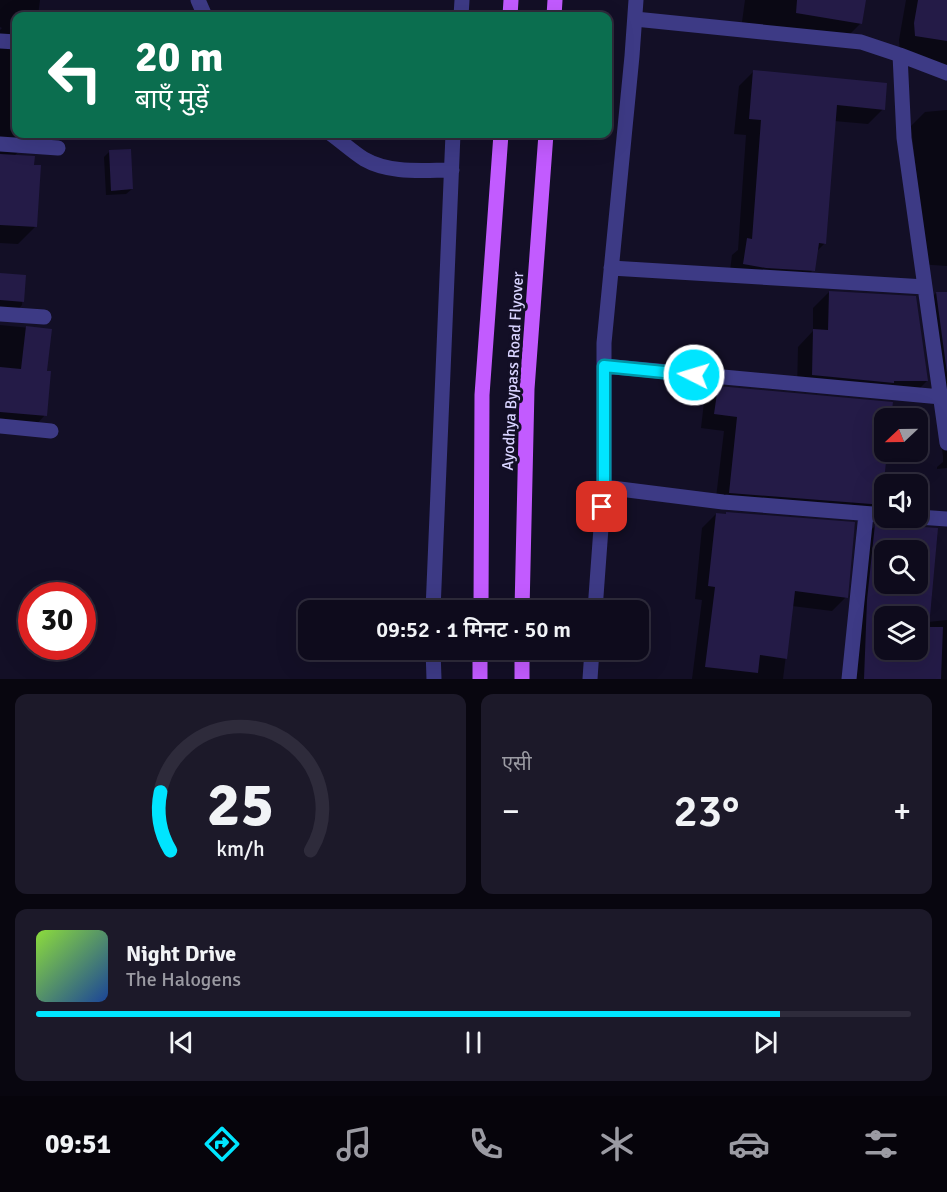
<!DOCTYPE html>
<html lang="hi">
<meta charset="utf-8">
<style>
body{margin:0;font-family:Signika,"Noto Sans Devanagari",sans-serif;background:#1c1929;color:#f1f3f6;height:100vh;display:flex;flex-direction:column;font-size:22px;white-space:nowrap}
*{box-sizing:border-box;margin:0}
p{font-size:20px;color:#9b9ba3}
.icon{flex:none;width:33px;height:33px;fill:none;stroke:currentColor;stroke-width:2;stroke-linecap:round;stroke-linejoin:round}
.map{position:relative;height:679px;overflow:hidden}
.panel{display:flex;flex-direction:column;gap:15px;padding:15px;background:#08060f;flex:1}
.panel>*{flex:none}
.hud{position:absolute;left:12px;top:12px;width:600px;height:126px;border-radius:12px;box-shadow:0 6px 24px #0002,0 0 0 2px #2e2b3b;background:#0b6e4f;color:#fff;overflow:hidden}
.needle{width:39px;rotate:248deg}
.buttons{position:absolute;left:874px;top:408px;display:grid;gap:12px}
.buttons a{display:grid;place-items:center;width:54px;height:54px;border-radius:12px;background:#0e0b1c;box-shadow:0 6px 24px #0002,0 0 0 2px #2e2b3b;font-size:30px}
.speed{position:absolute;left:18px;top:582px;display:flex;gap:12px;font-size:30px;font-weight:700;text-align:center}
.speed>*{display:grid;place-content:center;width:78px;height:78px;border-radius:50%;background:#0e0b1c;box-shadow:0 6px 24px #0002,0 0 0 2px #2e2b3b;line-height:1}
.speed .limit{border:9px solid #d22;background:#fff;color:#111}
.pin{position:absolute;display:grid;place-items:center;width:51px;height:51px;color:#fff;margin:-26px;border-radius:12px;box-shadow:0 3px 9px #0006}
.me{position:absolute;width:66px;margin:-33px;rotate:275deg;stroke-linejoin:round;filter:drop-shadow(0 0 4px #0008)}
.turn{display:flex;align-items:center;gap:21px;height:126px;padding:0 24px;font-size:27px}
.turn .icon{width:78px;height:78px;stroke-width:2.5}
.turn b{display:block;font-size:42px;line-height:51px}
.big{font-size:45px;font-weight:600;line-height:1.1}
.panel .widget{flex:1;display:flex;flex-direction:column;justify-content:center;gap:9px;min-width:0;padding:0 21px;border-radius:12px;background:#1c1929}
.panel .dial{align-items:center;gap:0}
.dial svg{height:156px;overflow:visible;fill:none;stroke:#2e2b3b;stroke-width:7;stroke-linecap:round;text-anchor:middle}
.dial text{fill:#f1f3f6;stroke:none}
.song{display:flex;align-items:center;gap:18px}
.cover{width:72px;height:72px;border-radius:9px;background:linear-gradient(135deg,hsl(90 70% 55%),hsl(220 70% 35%))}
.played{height:6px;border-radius:3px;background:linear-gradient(90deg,#00e5ff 85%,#2e2b3b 85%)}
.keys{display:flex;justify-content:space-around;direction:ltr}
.heat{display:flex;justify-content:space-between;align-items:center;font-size:33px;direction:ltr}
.panel .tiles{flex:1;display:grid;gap:15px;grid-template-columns:1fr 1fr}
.widget:last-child{grid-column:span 2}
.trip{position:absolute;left:298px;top:600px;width:351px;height:60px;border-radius:12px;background:#0e0b1c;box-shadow:0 6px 24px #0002,0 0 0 2px #2e2b3b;font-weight:600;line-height:60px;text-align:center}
.dock{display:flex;height:96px;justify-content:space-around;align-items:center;background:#06040b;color:#9b9ba3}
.dock .icon{width:42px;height:42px}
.dock .current{color:#00e5ff}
.dock b{font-size:27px;color:#f1f3f6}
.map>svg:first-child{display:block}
.shadow{fill:#0007;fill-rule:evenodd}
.building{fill:#241b47;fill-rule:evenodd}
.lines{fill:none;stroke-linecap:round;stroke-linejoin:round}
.street{stroke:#3d3a85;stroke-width:15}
.primary{stroke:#c25bff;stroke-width:15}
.route-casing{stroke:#0095a6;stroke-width:15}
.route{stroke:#00e5ff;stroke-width:10}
.labels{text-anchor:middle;stroke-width:6;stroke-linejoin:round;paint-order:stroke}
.street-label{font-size:16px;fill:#d9d4ff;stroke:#130f26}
</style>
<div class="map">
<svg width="947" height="679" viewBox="0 0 947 679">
<rect width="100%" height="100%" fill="#130f26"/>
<path class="shadow" d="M 0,0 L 40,0 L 38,16 L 16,16 L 16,134 L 35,134 L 35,136 L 14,156 L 35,227 L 18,244 L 0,243 L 0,30 L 2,28 L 0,27 Z
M 745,0 L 864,0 L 861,23 L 845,39 L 742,22 Z
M 906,0 L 947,0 L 947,72 L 900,51 L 899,40 Z
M 754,71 L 883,109 L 868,124 L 834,121 L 825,243 L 816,252 L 813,270 L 798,285 L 729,279 L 732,255 L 738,250 L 746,135 L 734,134 L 739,86 Z
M 947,110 L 947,266 L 918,264 L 923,231 L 911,126 L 925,112 Z
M 110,151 L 132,189 L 126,194 L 106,195 L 104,157 Z
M 0,275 L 24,276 L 22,305 L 12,316 L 0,315 Z
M 829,292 L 927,381 L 911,397 L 797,391 L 798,347 L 813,331 L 813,308 Z
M 936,293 L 947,293 L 947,468 L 937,469 L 937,467 L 943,462 L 943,456 L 922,307 Z
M 0,325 L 50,330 L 45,372 L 45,415 L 35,426 L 0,423 Z
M 718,388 L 891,404 L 889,418 L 885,418 L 886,452 L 881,492 L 883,504 L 869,518 L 715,506 L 724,431 L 701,428 L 704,402 Z
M 716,514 L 846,597 L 832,611 L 792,606 L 783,679 L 692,679 L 702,600 L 695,599 L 702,528 Z
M 875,526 L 936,530 L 928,622 L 947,620 L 947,679 L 851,679 L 861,540 ZM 885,550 L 918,550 L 918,584 L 885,584 ZM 885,616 L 918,616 L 918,650 L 885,650 Z"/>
<path class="building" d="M 797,0 L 866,0 L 862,24 L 796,13 Z
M 918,0 L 947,0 L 947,41 L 915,36 L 914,23 Z
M 753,70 L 887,83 L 885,110 L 837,105 L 826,244 L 819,243 L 815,271 L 766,268 L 743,264 L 747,238 L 752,239 L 761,120 L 749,119 Z
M 131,149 L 133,189 L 111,191 L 109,150 Z
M 0,154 L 35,156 L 34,165 L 41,165 L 37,227 L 0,225 Z
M 0,273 L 26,275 L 24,302 L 0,300 Z
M 829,291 L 916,296 L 928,381 L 894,381 L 894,383 L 812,375 L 813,329 L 828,330 Z
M 936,292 L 947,292 L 947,373 Z
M 26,326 L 52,329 L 47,371 L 51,371 L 47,416 L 0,412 L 0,367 L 21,369 Z
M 718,386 L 893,402 L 891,418 L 885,418 L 885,452 L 887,452 L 883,491 L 885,491 L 884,505 L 729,493 L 737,417 L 714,414 Z
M 726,512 L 855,522 L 848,598 L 795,591 L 787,659 L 760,655 L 758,673 L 705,667 L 715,587 L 708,586 L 716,513 L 726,514 Z
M 875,524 L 938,528 L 929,627 L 943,627 L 941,679 L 864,679 L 867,600 ZM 885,550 L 918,550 L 918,584 L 885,584 ZM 885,616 L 918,616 L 918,650 L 885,650 Z"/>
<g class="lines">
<path class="street" d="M 198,0 L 205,16
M 461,16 L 462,0
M 635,19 L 861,42 L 900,55 L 947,73
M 0,41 L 16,42
M 900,55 L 904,138 L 947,443
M 331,134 C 342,142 353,152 364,159 C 390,174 423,170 452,170
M 0,144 L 58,148
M 611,268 L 925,287
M 0,314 L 44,317
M 604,366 L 941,397
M 0,426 L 51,431
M 604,487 L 723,502 L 885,515
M 918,517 L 947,519
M 433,610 L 453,134
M 595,610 L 604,487 L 604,343 L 632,56 L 636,0
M 433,650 L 434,679
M 590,679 L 592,650
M 849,679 L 866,514"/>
<path class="primary" d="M 510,16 L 511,0
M 554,16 L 555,0
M 481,610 L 482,395 L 501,134
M 522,610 L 527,389 L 546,134
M 522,650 L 522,679
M 480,679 L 480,650"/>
</g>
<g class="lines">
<defs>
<path id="route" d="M 602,507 L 604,487 L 604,366 L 694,375"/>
</defs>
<use href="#route" class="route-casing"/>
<use href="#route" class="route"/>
</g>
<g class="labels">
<g class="street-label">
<text transform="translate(512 371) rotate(-87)" y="6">Ayodhya Bypass Road Flyover</text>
</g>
</g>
</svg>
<div class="buttons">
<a><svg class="needle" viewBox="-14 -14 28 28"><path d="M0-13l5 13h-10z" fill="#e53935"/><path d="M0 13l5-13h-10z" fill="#9b9ba3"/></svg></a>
<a><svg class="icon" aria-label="sound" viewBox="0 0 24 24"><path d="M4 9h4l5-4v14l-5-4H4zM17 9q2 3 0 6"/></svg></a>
<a><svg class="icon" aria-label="search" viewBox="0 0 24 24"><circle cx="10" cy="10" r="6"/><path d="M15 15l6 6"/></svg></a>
<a><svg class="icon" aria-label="layers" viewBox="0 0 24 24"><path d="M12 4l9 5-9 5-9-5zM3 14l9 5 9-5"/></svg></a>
</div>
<div class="speed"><div class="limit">30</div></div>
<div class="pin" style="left:602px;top:507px;background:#d93025"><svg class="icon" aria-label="arrive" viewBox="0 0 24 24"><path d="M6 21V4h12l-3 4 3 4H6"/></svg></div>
<svg class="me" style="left:694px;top:375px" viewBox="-20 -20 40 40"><circle r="17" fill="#00e5ff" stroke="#fff" stroke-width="3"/><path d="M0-11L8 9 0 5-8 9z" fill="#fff"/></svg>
<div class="trip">09:52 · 1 मिनट · 50 m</div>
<div class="hud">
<div class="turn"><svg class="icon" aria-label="left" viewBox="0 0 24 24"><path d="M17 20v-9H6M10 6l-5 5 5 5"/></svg><div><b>20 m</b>बाएँ मुड़ें</div></div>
</div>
</div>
<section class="panel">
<div class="tiles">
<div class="widget dial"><svg viewBox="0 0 100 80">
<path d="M14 69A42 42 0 1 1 86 69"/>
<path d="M14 69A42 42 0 0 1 9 39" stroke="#00e5ff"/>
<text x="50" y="56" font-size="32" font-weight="700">25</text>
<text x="50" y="72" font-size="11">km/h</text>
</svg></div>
<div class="widget"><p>एसी</p>
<div class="heat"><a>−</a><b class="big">23°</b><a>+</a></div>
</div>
<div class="widget">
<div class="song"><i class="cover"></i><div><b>Night Drive</b><p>The Halogens</p></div></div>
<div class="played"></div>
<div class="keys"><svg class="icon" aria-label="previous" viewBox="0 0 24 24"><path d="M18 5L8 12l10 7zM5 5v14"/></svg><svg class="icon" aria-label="pause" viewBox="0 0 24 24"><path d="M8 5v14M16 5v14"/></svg><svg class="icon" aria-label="next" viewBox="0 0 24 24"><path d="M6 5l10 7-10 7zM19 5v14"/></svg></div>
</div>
</div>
</section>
<nav class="dock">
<b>09:51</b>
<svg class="icon current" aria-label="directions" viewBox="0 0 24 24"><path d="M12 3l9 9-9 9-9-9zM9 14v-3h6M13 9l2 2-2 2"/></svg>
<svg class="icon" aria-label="music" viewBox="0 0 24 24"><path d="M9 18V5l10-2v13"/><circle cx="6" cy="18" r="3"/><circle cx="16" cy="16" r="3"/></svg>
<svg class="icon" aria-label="phone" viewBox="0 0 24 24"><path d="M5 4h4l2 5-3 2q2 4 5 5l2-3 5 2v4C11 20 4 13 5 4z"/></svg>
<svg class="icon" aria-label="climate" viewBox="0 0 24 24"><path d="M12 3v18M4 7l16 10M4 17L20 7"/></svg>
<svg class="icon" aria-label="car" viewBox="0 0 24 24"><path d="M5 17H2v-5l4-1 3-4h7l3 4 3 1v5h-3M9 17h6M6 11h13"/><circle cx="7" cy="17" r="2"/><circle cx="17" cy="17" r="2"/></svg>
<svg class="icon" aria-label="filters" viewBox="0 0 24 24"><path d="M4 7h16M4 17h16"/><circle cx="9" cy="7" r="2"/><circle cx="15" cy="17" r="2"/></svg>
</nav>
